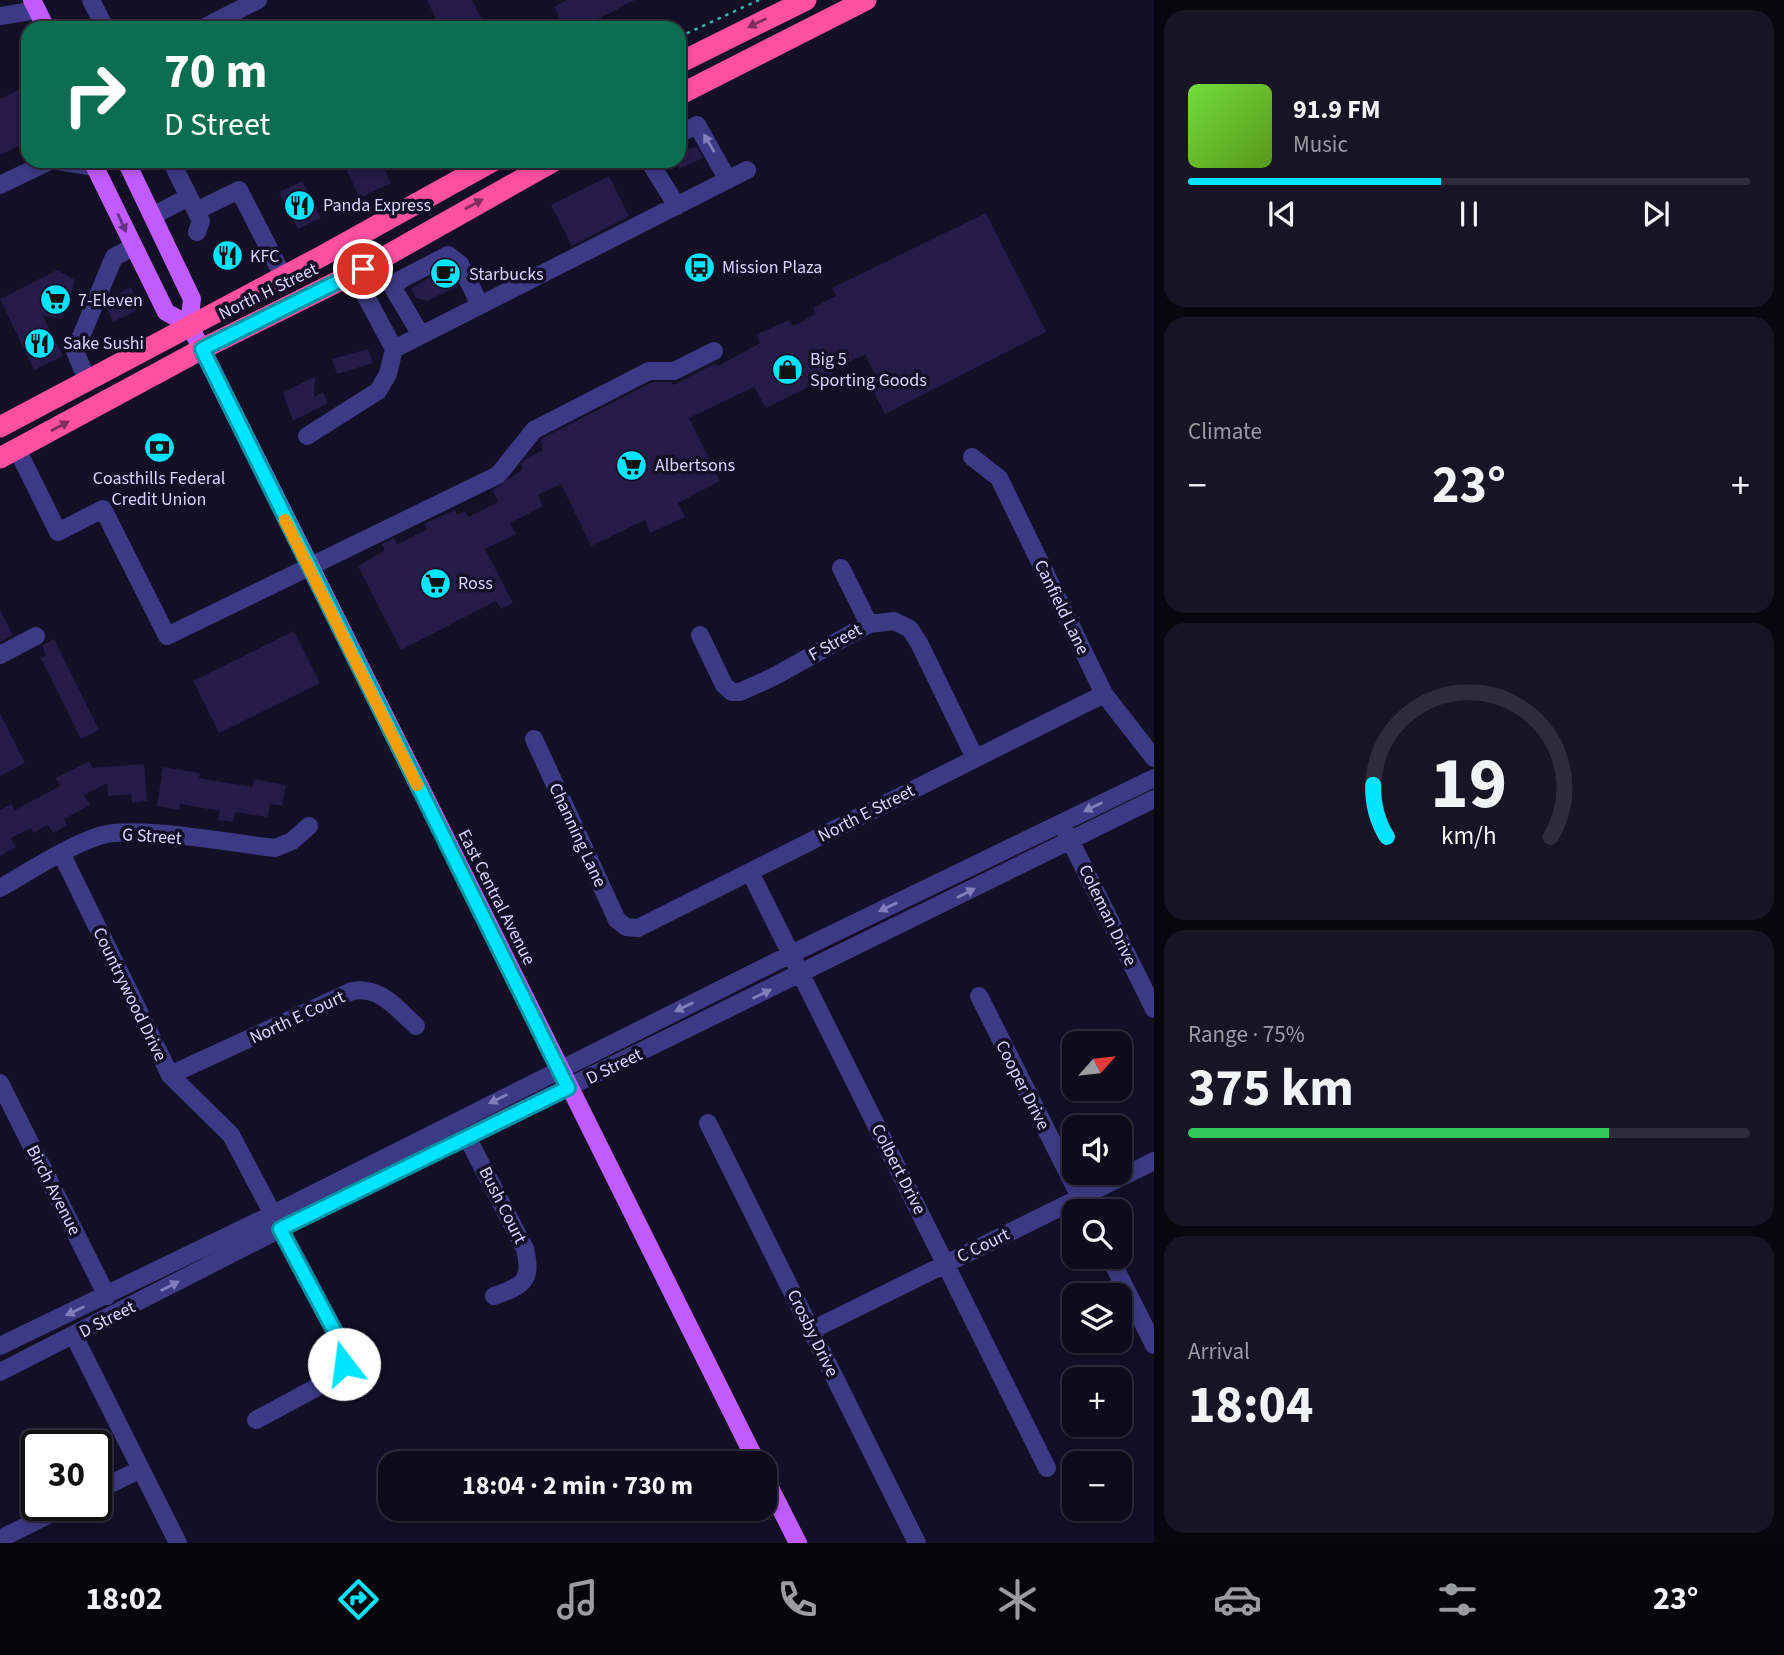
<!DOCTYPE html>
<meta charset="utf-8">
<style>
body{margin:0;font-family:"Source Sans 3",sans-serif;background:#171425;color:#f1f3f6;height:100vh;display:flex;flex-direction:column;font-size:26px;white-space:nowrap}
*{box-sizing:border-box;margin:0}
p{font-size:23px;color:#9b9ba3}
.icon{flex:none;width:38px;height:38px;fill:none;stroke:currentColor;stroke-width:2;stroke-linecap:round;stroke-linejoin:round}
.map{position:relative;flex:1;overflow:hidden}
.details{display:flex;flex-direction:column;gap:10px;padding:10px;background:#08060f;width:630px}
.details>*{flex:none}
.guide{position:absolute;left:21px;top:21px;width:665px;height:147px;border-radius:21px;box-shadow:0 4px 10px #0003,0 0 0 2px #2e2b3b;background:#0b6e4f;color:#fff;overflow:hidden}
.needle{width:46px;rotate:63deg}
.buttons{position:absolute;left:1062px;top:1031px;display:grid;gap:14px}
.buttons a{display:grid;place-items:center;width:70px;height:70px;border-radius:14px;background:#0e0b1c;box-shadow:0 4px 10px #0003,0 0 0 2px #2e2b3b;font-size:35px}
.speed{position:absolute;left:21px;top:1430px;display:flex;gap:14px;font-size:35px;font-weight:700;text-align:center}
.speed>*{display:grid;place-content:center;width:91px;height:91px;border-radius:50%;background:#0e0b1c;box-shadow:0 4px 10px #0003,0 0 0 2px #2e2b3b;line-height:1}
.speed .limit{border:4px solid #111;border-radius:10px;background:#fff;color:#111}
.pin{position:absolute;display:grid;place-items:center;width:60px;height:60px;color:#fff;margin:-30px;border:4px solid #fff;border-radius:50%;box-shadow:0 2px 7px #0007}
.me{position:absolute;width:77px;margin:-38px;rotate:345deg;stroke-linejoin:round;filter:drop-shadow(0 0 5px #0008)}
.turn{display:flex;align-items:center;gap:24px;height:147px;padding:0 28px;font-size:32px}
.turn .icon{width:91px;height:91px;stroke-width:2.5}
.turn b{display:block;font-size:49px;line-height:60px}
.big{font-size:52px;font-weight:700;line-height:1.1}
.details .card{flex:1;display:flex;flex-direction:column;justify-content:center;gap:10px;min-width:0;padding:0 24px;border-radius:21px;background:#171425}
.details .dial{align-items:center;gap:0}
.dial svg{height:182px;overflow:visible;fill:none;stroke:#2e2b3b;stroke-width:7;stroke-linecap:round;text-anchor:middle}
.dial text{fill:#f1f3f6;stroke:none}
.song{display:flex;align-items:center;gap:21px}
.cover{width:84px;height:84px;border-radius:10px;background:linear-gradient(135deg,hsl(100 70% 55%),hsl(90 70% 35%))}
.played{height:7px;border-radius:4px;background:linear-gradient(90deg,#00e5ff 45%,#2e2b3b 45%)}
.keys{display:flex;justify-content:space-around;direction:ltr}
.heat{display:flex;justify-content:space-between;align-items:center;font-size:38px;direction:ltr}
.charge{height:10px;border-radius:5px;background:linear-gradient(90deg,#34c759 75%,#2e2b3b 0)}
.trip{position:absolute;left:378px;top:1451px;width:399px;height:70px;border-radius:21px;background:#0e0b1c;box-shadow:0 4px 10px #0003,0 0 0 2px #2e2b3b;font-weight:700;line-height:70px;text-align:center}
.dock{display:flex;height:112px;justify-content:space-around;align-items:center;background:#06040b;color:#9b9ba3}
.dock .icon{width:49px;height:49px}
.dock .on{color:#00e5ff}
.dock b{font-size:32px;color:#f1f3f6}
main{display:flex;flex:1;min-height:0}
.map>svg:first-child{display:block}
.building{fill:#241b47}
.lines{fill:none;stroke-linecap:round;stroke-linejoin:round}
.path{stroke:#2fb8b0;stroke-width:2.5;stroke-dasharray:3.5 5;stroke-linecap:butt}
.minor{stroke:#3d3a85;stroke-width:18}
.major{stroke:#c25bff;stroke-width:18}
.highway{stroke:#ff4fa3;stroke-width:21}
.oneway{fill:#7d2c5e}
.oneway2{fill:#837fbc}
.oneway3{fill:#623188}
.route-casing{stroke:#0095a6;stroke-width:18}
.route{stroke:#00e5ff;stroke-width:12}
.slow{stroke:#f59e0b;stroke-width:12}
.labels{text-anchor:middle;stroke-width:7;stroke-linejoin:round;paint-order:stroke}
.poi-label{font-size:18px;fill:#d9d4ff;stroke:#130f26;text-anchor:start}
.street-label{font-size:18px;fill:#d9d4ff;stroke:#130f26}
</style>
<main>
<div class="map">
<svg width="1154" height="1543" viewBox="0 0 1154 1543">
<rect width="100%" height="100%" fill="#130f26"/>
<path class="building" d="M 427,0 L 472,0 L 486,28 L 440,28 Z
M 567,0 L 635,0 L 580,28 L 564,28 L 554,7 Z
M 18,90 L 28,109 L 28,141 L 0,155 L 0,99 Z
M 696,146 L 703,158 L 679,169 L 679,153 Z
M 342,161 L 380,161 L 391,183 L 360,198 Z
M 609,176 L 629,216 L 572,246 L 551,205 Z
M 302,181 L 321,218 L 298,229 L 279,192 Z
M 986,213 L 1046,332 L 885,414 L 868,381 L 876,377 L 865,354 L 832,371 L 833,375 L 766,408 L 754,387 L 689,418 L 720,481 L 678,503 L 685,517 L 650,533 L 645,520 L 591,546 L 561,484 L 538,495 L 543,506 L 510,523 L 516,534 L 485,549 L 513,603 L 501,609 L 496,601 L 401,650 L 358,566 L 385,550 L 382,544 L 394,538 L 397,545 L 427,529 L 424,524 L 455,510 L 457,515 L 465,511 L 468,517 L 498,502 L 493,490 L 523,469 L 521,464 L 525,459 L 543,450 L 541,439 L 652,382 L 671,382 L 673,385 L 714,364 L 718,366 L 760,343 L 756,335 L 789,320 L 793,326 L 816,314 L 813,308 L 836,296 L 832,288 Z
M 447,268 L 458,286 L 427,301 L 416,298 L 411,288 Z
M 57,270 L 75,280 L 62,319 L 43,316 L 63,356 L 34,370 L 0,299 Z
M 131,287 L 141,308 L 113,322 L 106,307 L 109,298 Z
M 368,349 L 373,363 L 337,374 L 332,359 Z
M 315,376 L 314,397 L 323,392 L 328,403 L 293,421 L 283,393 Z
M 0,610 L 13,635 L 0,642 Z
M 294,631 L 320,683 L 219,733 L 193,681 Z
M 54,639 L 99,730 L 81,739 L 41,658 L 46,655 L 42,646 Z
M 0,713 L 25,763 L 0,776 Z
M 89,761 L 92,768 L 144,764 L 147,801 L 132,803 L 131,794 L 108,796 L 107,783 L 84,795 L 90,805 L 64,819 L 67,825 L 53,833 L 48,825 L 33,833 L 31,828 L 11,838 L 16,847 L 0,856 L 0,810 L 11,804 L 15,810 L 60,786 L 56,778 Z
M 163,767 L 200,773 L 199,778 L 252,787 L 254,779 L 286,785 L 282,806 L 270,804 L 268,817 L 235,812 L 233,822 L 218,820 L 220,811 L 180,804 L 179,810 L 157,806 Z"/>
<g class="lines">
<path class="path" d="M 679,37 L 759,0"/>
<path class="minor" d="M 91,0 L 105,28
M 0,16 L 37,10
M 203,28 L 258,0
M 679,134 L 697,125 L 728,180
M 58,161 L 95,167
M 171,161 L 201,221 L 197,232
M 649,161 L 677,206
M 0,185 L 50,161
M 196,211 L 239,190 L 283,276
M 152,216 L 189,197
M 421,335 L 393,288 L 400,280 L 448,255 L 460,264 L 480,305
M 394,349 L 747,170
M 87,380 L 75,351 L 114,257 L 133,247
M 307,436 L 378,391 L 388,374 L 394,349 L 354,274
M 17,449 L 58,532 L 103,509 L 167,636 L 498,475 L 534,430 L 649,371 L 674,371 L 714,351
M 972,457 L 999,478 L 1104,694 L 1154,758
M 841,568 L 869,624
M 700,635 L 724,685 L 732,692 L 740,692 L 773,677 L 869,624 L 894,621 L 910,629 L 919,643 L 975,758
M 0,655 L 36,636
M 534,739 L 617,920 L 626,927 L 638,928 L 1104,694
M 1066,832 L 1154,1009
M 61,853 L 170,1075 L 231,1135 L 344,1349 L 344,1364 L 336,1377 L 256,1420
M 750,872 L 1047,1468
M 0,888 C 32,870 64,848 99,836 C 133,824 235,844 275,848 L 292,841 L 309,826
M 979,996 L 1087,1211
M 170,1075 L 352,991 C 381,986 397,1009 416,1026
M 0,1083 L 107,1296
M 708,1123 L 917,1543
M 468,1139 L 525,1249 C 533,1282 522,1286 494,1296
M 1109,1256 L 1154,1345
M 812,1330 L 1154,1161
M 74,1336 L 178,1543
M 0,1346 L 273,1214 L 791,954 L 1154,778
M 0,1372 L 280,1229 L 1154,799
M 96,1491 L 141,1469
M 0,1539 L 68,1505"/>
<path class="major" d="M 32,0 L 46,28
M 92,161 L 166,312 L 189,325 L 202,349 L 757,1463
M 126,161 L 192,299 L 189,325
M 765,1478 L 798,1543"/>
<path class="highway" d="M 679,63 L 806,0
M 679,95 L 866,0
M 0,427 L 322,256 L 493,161
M 0,458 L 202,349 L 363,269 L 554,161"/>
</g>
<defs><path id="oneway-solid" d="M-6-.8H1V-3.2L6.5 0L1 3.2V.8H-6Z" transform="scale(1.75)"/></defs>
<g class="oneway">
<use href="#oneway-solid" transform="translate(757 23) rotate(154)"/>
<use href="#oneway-solid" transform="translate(474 204) rotate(-29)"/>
<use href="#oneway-solid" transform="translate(60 426) rotate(-28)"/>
</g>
<g class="oneway2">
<use href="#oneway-solid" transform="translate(709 143) rotate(-120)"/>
<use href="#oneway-solid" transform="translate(1093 807) rotate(154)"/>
<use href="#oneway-solid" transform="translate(966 893) rotate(-27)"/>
<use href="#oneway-solid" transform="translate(888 907) rotate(154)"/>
<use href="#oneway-solid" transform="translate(762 994) rotate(-26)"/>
<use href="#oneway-solid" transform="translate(684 1007) rotate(154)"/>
<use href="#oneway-solid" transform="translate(498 1099) rotate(154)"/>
<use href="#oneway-solid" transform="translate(170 1286) rotate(-27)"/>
<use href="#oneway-solid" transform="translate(75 1311) rotate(155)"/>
</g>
<use class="oneway3" href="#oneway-solid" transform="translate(122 223) rotate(65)"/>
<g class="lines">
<defs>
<path id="route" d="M 344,1364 L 344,1349 L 280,1229 L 568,1088 L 202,349 L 363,269"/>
</defs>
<use href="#route" class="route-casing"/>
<use href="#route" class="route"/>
<path class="slow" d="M 285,520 L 417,785"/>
</g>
<defs>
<symbol id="restaurant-disc" viewBox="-11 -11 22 22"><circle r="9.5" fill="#00e5ff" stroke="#130f26"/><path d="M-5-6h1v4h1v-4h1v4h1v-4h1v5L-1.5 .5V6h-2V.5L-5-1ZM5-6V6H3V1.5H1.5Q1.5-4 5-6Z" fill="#111"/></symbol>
<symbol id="bus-disc" viewBox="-11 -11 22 22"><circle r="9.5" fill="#00e5ff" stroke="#130f26"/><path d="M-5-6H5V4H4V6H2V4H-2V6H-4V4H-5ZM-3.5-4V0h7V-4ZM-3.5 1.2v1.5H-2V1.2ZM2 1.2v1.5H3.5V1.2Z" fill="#111"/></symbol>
<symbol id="cafe-disc" viewBox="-11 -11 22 22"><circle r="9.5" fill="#00e5ff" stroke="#130f26"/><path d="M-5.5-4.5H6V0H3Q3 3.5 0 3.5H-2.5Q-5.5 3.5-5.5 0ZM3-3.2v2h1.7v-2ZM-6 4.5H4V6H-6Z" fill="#111"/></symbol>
<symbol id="supermarket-disc" viewBox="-11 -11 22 22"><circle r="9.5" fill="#00e5ff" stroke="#130f26"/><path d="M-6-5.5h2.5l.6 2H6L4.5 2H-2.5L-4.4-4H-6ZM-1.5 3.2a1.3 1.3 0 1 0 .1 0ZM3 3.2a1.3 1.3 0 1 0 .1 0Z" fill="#111"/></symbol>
<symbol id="shop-disc" viewBox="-11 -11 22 22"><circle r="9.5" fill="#00e5ff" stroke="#130f26"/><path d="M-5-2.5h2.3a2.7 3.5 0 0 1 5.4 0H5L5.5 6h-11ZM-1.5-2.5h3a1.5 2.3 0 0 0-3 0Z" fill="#111"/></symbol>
<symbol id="bank-disc" viewBox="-11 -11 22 22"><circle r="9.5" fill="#00e5ff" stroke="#130f26"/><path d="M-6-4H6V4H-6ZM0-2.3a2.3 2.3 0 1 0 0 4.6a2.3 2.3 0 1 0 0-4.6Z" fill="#111"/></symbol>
</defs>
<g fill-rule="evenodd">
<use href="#restaurant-disc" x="282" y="188" width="35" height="35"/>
<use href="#restaurant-disc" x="210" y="238" width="35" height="35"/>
<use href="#bus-disc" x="682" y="250" width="35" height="35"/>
<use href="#cafe-disc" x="428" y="256" width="35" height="35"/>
<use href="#supermarket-disc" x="38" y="282" width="35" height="35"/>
<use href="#restaurant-disc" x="22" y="326" width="35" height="35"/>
<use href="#shop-disc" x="770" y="352" width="35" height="35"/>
<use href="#bank-disc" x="142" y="430" width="35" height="35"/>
<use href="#supermarket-disc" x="614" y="448" width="35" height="35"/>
<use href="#supermarket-disc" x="418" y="566" width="35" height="35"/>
</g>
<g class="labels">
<g class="poi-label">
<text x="323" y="211">Panda Express</text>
<text x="250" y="262">KFC</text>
<text x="722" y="273">Mission Plaza</text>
<text x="469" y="280">Starbucks</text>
<text x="78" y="306">7-Eleven</text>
<text x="63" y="349">Sake Sushi</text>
<text x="810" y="365">Big 5<tspan x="810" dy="21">Sporting Goods</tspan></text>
<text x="655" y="471">Albertsons</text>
<text x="159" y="484" text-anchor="middle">Coasthills Federal<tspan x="159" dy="21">Credit Union</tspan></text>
<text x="458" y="589">Ross</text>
</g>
<g class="street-label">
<text transform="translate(268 291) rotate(-26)" y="6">North H Street</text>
<text transform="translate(1062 607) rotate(64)" y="6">Canfield Lane</text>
<text transform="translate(835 642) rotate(-29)" y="6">F Street</text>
<text transform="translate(866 813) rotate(-27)" y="6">North E Street</text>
<text transform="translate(578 835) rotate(65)" y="6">Channing Lane</text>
<text transform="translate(152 836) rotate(4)" y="6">G Street</text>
<text transform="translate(497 897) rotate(63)" y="6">East Central Avenue</text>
<text transform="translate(1108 915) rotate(64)" y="6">Coleman Drive</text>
<text transform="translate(130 994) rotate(64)" y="6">Countrywood Drive</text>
<text transform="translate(297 1017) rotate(-25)" y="6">North E Court</text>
<text transform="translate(614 1066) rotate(-26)" y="6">D Street</text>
<text transform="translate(1023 1085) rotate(63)" y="6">Cooper Drive</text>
<text transform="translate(899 1169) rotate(63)" y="6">Colbert Drive</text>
<text transform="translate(54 1190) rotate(63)" y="6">Birch Avenue</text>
<text transform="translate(503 1205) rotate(63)" y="6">Bush Court</text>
<text transform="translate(983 1245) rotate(-26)" y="6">C Court</text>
<text transform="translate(107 1319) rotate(-27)" y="6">D Street</text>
<text transform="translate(813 1333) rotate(64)" y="6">Crosby Drive</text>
</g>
</g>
</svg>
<div class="buttons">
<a><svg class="needle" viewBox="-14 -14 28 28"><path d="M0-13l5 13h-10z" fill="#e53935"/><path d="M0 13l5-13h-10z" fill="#9b9ba3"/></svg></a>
<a><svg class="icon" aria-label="sound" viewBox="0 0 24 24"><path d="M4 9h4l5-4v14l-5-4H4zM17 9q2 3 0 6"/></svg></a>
<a><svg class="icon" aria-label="search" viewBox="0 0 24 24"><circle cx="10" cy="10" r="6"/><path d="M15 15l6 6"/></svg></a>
<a><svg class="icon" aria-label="layers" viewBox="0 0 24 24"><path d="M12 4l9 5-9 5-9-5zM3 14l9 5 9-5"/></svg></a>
<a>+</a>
<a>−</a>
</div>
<div class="speed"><div class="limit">30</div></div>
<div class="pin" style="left:363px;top:269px;background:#d93025"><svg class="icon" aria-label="arrive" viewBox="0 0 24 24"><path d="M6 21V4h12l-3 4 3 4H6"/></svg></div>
<svg class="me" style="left:344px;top:1364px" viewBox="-20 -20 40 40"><circle r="19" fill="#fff"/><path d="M0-13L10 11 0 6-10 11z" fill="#00e5ff"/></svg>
<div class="trip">18:04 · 2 min · 730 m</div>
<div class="guide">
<div class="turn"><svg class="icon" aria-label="right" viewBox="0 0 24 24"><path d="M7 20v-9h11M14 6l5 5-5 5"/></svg><div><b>70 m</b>D Street</div></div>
</div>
</div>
<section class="details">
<div class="card">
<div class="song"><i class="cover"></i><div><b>91.9 FM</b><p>Music</p></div></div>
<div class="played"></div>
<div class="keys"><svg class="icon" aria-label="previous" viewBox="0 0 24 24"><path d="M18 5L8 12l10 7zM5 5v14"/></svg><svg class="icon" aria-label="pause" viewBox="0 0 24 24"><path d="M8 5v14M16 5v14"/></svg><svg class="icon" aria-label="next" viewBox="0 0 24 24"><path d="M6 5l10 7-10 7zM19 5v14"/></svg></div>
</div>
<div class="card"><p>Climate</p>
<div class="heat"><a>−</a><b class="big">23°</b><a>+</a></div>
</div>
<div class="card dial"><svg viewBox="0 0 100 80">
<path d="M14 69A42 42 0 1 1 86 69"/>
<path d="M14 69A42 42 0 0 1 8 46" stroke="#00e5ff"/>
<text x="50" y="56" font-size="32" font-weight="700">19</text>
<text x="50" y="72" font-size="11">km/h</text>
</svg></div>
<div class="card"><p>Range · 75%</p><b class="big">375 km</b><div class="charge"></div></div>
<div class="card"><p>Arrival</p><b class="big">18:04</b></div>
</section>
</main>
<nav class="dock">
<b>18:02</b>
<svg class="icon on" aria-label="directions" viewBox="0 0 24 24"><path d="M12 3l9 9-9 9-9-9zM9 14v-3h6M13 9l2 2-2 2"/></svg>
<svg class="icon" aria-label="music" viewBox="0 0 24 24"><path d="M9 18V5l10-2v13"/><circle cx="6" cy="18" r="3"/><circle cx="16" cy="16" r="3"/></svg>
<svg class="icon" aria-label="phone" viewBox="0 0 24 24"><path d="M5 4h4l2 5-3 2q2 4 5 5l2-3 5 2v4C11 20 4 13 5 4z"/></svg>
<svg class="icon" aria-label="climate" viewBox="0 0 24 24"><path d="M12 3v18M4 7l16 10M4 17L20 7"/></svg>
<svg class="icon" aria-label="car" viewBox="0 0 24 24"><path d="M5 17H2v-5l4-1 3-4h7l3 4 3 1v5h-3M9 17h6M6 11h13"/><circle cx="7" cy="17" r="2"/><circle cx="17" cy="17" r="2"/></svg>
<svg class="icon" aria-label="filters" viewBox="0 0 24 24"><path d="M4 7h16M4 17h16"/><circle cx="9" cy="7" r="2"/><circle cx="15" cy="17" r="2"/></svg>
<b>23°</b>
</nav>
